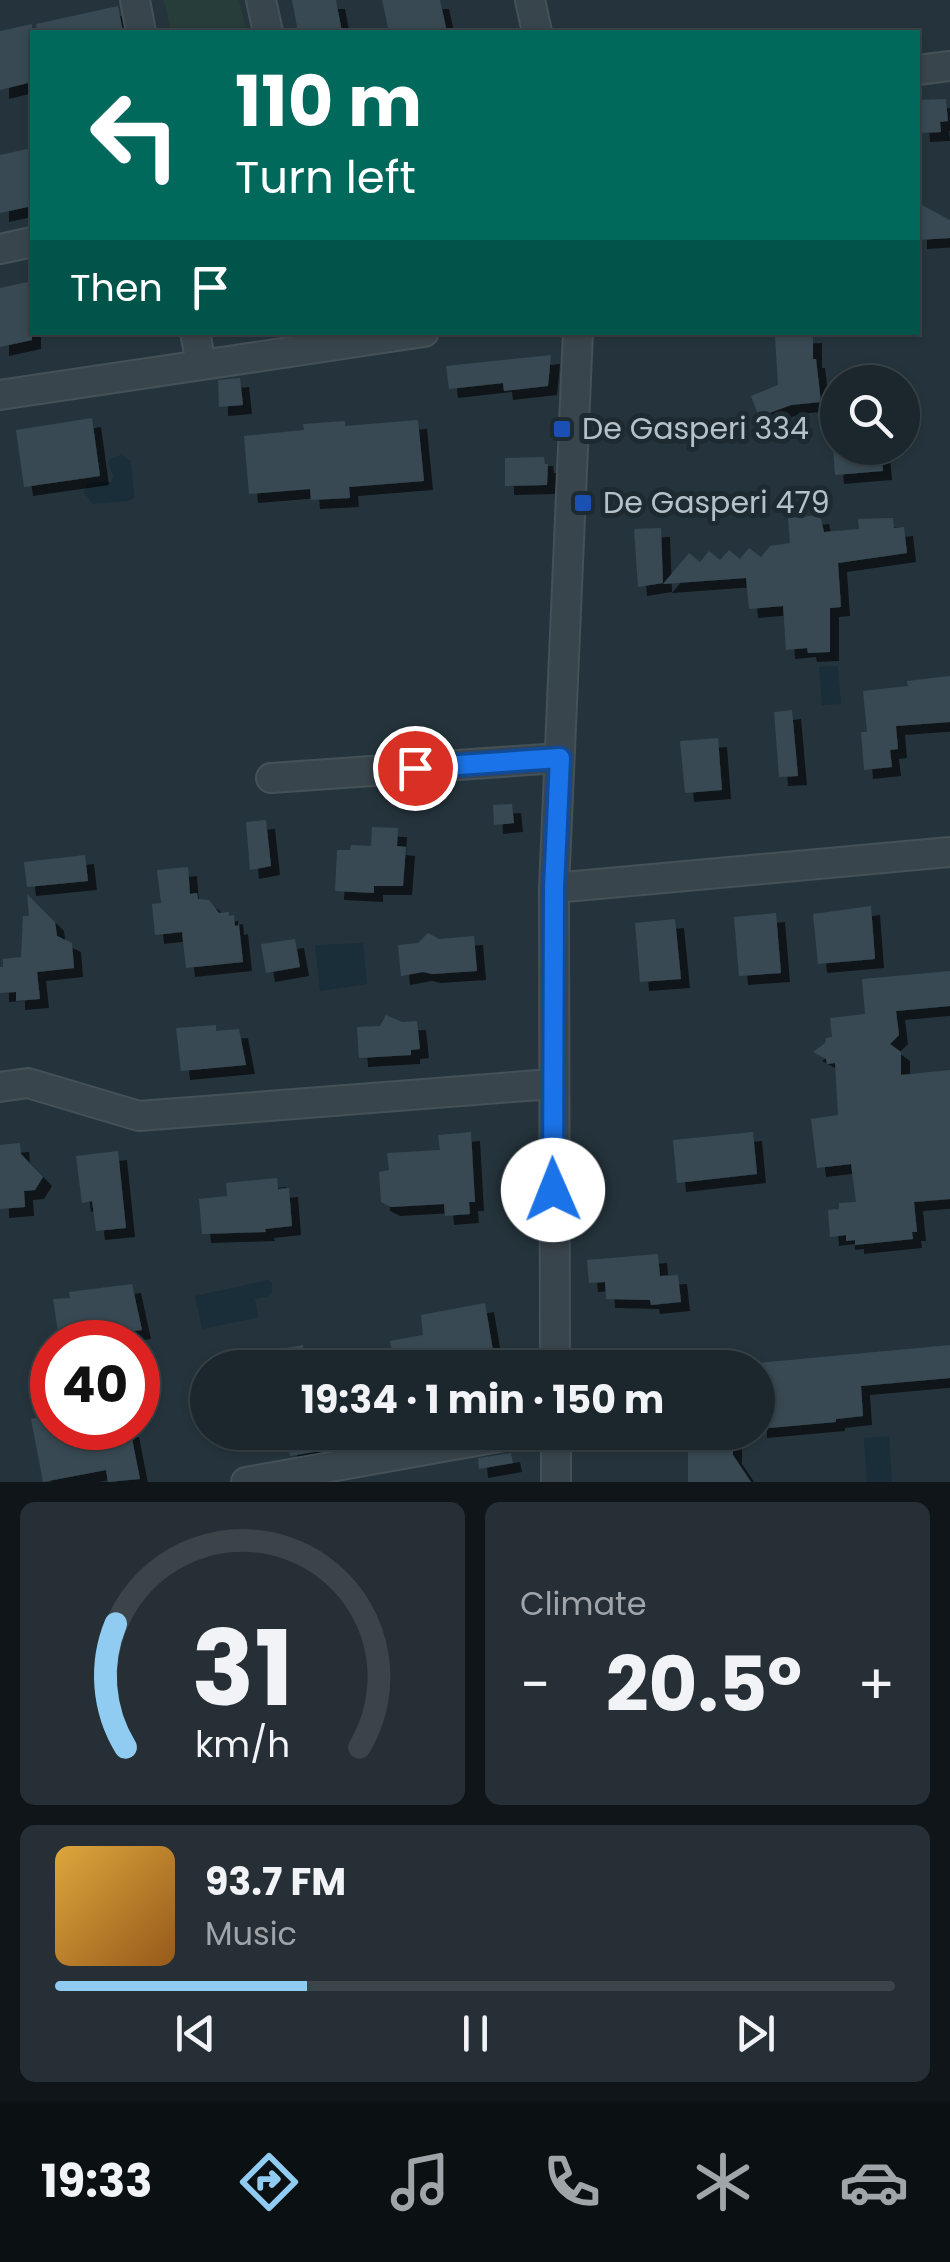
<!DOCTYPE html>
<meta charset="utf-8">
<style>
body{margin:0;font-family:Poppins,sans-serif;background:#252f35;color:#f1f3f6;height:100vh;display:flex;flex-direction:column;font-size:38px;white-space:nowrap}
*{box-sizing:border-box;margin:0}
p{font-size:32px;color:#a0a5aa}
.icon{flex:none;width:55px;height:55px;fill:none;stroke:currentColor;stroke-width:2;stroke-linecap:round;stroke-linejoin:round}
.map{position:relative;height:1482px;overflow:hidden}
.details{display:flex;flex-direction:column;gap:20px;padding:20px;background:#0f1519;flex:1}
.details>*{flex:none}
.guide{position:absolute;left:30px;top:30px;width:890px;height:305px;border-radius:0px;box-shadow:0 2px 8px #0004,0 0 0 2px #3a4449;background:#00695c;color:#fff;overflow:hidden}
.fabs{position:absolute;left:820px;top:365px;display:grid;gap:20px}
.fabs a{display:grid;place-items:center;width:100px;height:100px;border-radius:50%;background:#1c272d;box-shadow:0 2px 8px #0004,0 0 0 2px #3a4449;font-size:50px}
.speed{position:absolute;left:30px;top:1320px;display:flex;gap:20px;font-size:50px;font-weight:700;text-align:center}
.speed>*{display:grid;place-content:center;width:130px;height:130px;border-radius:50%;background:#1c272d;box-shadow:0 2px 8px #0004,0 0 0 2px #3a4449;line-height:1}
.speed .limit{border:15px solid #d22;background:#fff;color:#111}
.pin{position:absolute;display:grid;place-items:center;width:85px;height:85px;color:#fff;margin:-42px;border:5px solid #fff;border-radius:50%;box-shadow:0 2px 10px #0007}
.me{position:absolute;width:110px;margin:-55px;rotate:359deg;stroke-linejoin:round;filter:drop-shadow(0 0 8px #0008)}
.turn{display:flex;align-items:center;gap:35px;height:210px;padding:0 40px;font-size:45px}
.turn .icon{width:130px;height:130px;stroke-width:2.5}
.turn b{display:block;font-size:70px;line-height:85px}
.then{display:flex;align-items:center;height:95px;padding:0 40px;background:#0003;gap:20px;font-size:38px}
.big{font-size:75px;font-weight:700;line-height:1.1}
.details .tile{flex:1;display:flex;flex-direction:column;justify-content:center;gap:15px;min-width:0;padding:0 35px;border-radius:15px;background:#252f35}
.details .dial{align-items:center;gap:0}
.dial svg{height:260px;overflow:visible;fill:none;stroke:#3a4449;stroke-width:7;stroke-linecap:round;text-anchor:middle}
.dial text{fill:#f1f3f6;stroke:none}
.song{display:flex;align-items:center;gap:30px}
.cover{width:120px;height:120px;border-radius:15px;background:linear-gradient(135deg,hsl(40 70% 55%),hsl(30 70% 35%))}
.played{height:10px;border-radius:5px;background:linear-gradient(90deg,#90ccf1 30%,#3a4449 30%)}
.keys{display:flex;justify-content:space-around;direction:ltr}
.heat{display:flex;justify-content:space-between;align-items:center;font-size:55px;direction:ltr}
.details .tiles{flex:1;display:grid;gap:20px;grid-template-columns:1fr 1fr}
.tile:last-child{grid-column:span 2}
.trip{position:absolute;left:190px;top:1350px;width:585px;height:100px;border-radius:50px;background:#1c272d;box-shadow:0 2px 8px #0004,0 0 0 2px #3a4449;font-weight:700;line-height:100px;text-align:center}
.tabs{display:flex;height:160px;justify-content:space-around;align-items:center;background:#0b1012;color:#a0a5aa}
.tabs .icon{width:70px;height:70px}
.tabs .on{color:#90ccf1}
.tabs b{font-size:45px;color:#f1f3f6}
.map>svg:first-child{display:block}
.green{fill:#273d3a}
.water{fill:#192e39}
.building{fill:#374952;filter:url(#shadow)}
.lines{fill:none;stroke-linecap:round;stroke-linejoin:round}
.minor-casing{stroke:#455158;stroke-width:32}
.minor{stroke:#39454c;stroke-width:28}
.route-casing{stroke:#114b97;stroke-width:25}
.route{stroke:#1a73e8;stroke-width:18}
.transit-dot{fill:#1a4fb4;stroke:#1e2a31;stroke-width:4}
.labels{text-anchor:middle;stroke-width:10;stroke-linejoin:round;paint-order:stroke}
.poi-label{font-size:30px;fill:#b5c0c7;stroke:#1e2a31;text-anchor:start}
</style>
<div class="map">
<svg width="950" height="1482" viewBox="0 0 950 1482">
<defs>
<filter id="shadow"><feDropShadow dx="9" dy="9" stdDeviation="0" flood-color="#0009"/></filter>
</defs>
<rect width="100%" height="100%" fill="#25343c"/>
<path class="green" d="M 164,0 L 239,0 L 246,32 L 171,32 Z"/>
<path class="water" d="M 121,455 L 131,461 L 134,498 L 128,501 L 93,504 L 84,493 L 88,482 L 112,482 L 113,475 L 108,463 L 111,458 Z
M 838,666 L 841,704 L 822,705 L 819,667 Z
M 363,943 L 367,984 L 320,991 L 315,945 Z
M 268,1280 L 272,1283 L 272,1292 L 268,1297 L 255,1299 L 258,1315 L 256,1318 L 202,1329 L 195,1296 Z
M 889,1436 L 892,1482 L 867,1482 L 864,1438 Z"/>
<path class="building" d="M 292,0 L 336,0 L 342,32 L 298,32 Z
M 382,0 L 440,0 L 447,32 L 389,32 Z
M 118,6 L 123,32 L 37,32 L 36,24 Z
M 32,24 L 32,82 L 0,90 L 0,31 Z
M 946,99 L 948,121 L 940,122 L 941,132 L 921,133 L 919,100 Z
M 32,148 L 32,206 L 0,213 L 0,155 Z
M 918,203 L 950,220 L 950,238 L 918,240 Z
M 32,281 L 32,340 L 0,347 L 0,288 Z
M 813,334 L 813,359 L 816,359 L 821,402 L 791,405 L 759,417 L 751,396 L 778,385 L 775,336 Z
M 551,355 L 548,386 L 504,391 L 503,383 L 449,389 L 446,366 Z
M 240,378 L 243,405 L 219,407 L 218,380 Z
M 92,418 L 100,476 L 24,487 L 16,430 Z
M 418,420 L 424,481 L 349,487 L 350,498 L 311,500 L 310,489 L 249,494 L 244,436 L 304,430 L 303,424 L 345,421 L 345,426 Z
M 833,448 L 881,448 L 883,471 L 835,475 Z
M 544,457 L 545,464 L 548,464 L 547,485 L 505,486 L 505,458 Z
M 820,515 L 824,532 L 859,529 L 858,519 L 893,518 L 894,528 L 904,527 L 907,553 L 838,563 L 841,607 L 830,608 L 830,652 L 808,653 L 807,648 L 786,650 L 783,606 L 749,609 L 746,578 L 663,584 L 689,553 L 700,562 L 709,551 L 720,560 L 729,550 L 740,559 L 749,548 L 761,557 L 770,546 L 790,543 L 788,518 Z
M 661,528 L 663,583 L 638,587 L 634,529 Z
M 950,676 L 950,722 L 896,726 L 898,749 L 890,750 L 892,767 L 864,770 L 861,732 L 867,732 L 863,691 L 908,686 L 907,681 Z
M 792,710 L 798,776 L 779,777 L 774,712 Z
M 718,738 L 722,790 L 685,793 L 680,741 Z
M 512,804 L 514,823 L 494,825 L 493,805 Z
M 266,820 L 271,866 L 250,870 L 246,822 Z
M 372,827 L 398,828 L 397,846 L 406,847 L 403,886 L 374,886 L 374,893 L 335,891 L 337,850 L 350,850 L 351,845 L 371,846 Z
M 85,855 L 88,881 L 27,887 L 24,862 Z
M 188,867 L 190,894 L 197,893 L 198,899 L 209,900 L 219,913 L 229,912 L 229,916 L 234,915 L 235,926 L 239,925 L 243,962 L 186,968 L 182,932 L 155,935 L 152,904 L 161,903 L 157,870 Z
M 27,894 L 55,922 L 57,936 L 72,943 L 74,968 L 37,972 L 40,999 L 16,1001 L 16,992 L 0,993 L 0,967 L 3,967 L 3,959 L 21,957 L 23,916 L 29,916 Z
M 871,906 L 875,959 L 818,964 L 813,914 Z
M 776,913 L 781,973 L 739,976 L 734,917 Z
M 675,919 L 681,979 L 640,982 L 635,923 Z
M 428,933 L 439,939 L 474,936 L 477,971 L 432,974 L 423,972 L 401,976 L 398,945 L 418,943 Z
M 295,939 L 300,967 L 266,973 L 261,944 Z
M 950,971 L 950,1006 L 896,1011 L 899,1035 L 890,1044 L 901,1052 L 901,1075 L 950,1070 L 950,1199 L 914,1202 L 917,1232 L 912,1232 L 913,1239 L 855,1245 L 855,1240 L 846,1241 L 846,1235 L 830,1237 L 828,1210 L 839,1209 L 839,1203 L 856,1202 L 851,1164 L 817,1168 L 811,1119 L 838,1115 L 835,1063 L 827,1064 L 826,1059 L 813,1052 L 825,1043 L 826,1038 L 832,1037 L 830,1018 L 865,1014 L 862,979 Z
M 386,1015 L 402,1022 L 417,1021 L 420,1049 L 411,1050 L 411,1055 L 359,1058 L 357,1027 L 380,1026 Z
M 216,1025 L 216,1031 L 239,1029 L 246,1065 L 181,1071 L 176,1028 Z
M 471,1132 L 475,1202 L 469,1202 L 470,1214 L 445,1216 L 444,1204 L 391,1207 L 381,1202 L 379,1172 L 389,1170 L 387,1153 L 440,1150 L 438,1135 Z
M 753,1132 L 757,1174 L 677,1183 L 673,1140 Z
M 20,1143 L 21,1154 L 43,1177 L 35,1190 L 24,1191 L 25,1207 L 0,1209 L 0,1145 Z
M 118,1151 L 126,1228 L 96,1231 L 92,1201 L 82,1203 L 76,1156 Z
M 277,1178 L 278,1189 L 289,1188 L 292,1226 L 265,1229 L 266,1232 L 202,1234 L 199,1199 L 227,1196 L 226,1183 Z
M 658,1254 L 660,1276 L 678,1275 L 681,1302 L 651,1305 L 650,1300 L 606,1299 L 605,1282 L 589,1283 L 587,1260 Z
M 132,1284 L 142,1330 L 93,1336 L 93,1333 L 74,1335 L 73,1330 L 58,1332 L 53,1299 L 70,1298 L 69,1292 Z
M 485,1303 L 496,1368 L 395,1368 L 390,1341 L 423,1335 L 421,1315 Z
M 303,1345 L 306,1368 L 235,1368 L 234,1357 Z
M 950,1345 L 950,1378 L 861,1386 L 863,1416 L 836,1419 L 836,1422 L 758,1429 L 758,1363 Z
M 52,1415 L 52,1428 L 130,1428 L 140,1479 L 108,1482 L 106,1470 L 43,1482 L 31,1419 Z
M 285,1432 L 318,1432 L 320,1444 L 331,1442 L 332,1449 L 290,1456 Z
M 733,1440 L 733,1455 L 751,1482 L 688,1482 L 688,1441 Z
M 511,1453 L 513,1463 L 479,1469 L 478,1458 Z"/>
<g class="lines">
<defs>
<path id="minor" d="M 135,0 L 141,32
M 261,0 L 268,32
M 530,0 L 537,32
M 918,70 L 950,66
M 0,249 L 32,242
M 195,332 L 201,364
M 0,395 L 424,332
M 271,778 L 559,758
M 554,888 L 950,852
M 0,1087 L 28,1083 L 139,1116 L 552,1084
M 555,1368 L 554,888 L 578,332
M 246,1482 L 527,1432
M 556,1482 L 556,1432"/>
</defs>
<use href="#minor" class="minor-casing"/>
<use href="#minor" class="minor"/>
</g>
<g class="lines">
<defs>
<path id="route" d="M 415,768 L 560,758 L 554,888 L 553,1190"/>
</defs>
<use href="#route" class="route-casing"/>
<use href="#route" class="route"/>
</g>
<g class="transit-dot">
<rect x="552" y="419" width="20" height="20" rx="5"/>
<rect x="573" y="493" width="20" height="20" rx="5"/>
</g>
<g class="labels">
<g class="poi-label">
<text x="582" y="439">De Gasperi 334</text>
<text x="603" y="513">De Gasperi 479</text>
</g>
</g>
</svg>
<div class="fabs">
<a><svg class="icon" aria-label="search" viewBox="0 0 24 24"><circle cx="10" cy="10" r="6"/><path d="M15 15l6 6"/></svg></a>
</div>
<div class="speed"><div class="limit">40</div></div>
<div class="pin" style="left:415px;top:768px;background:#d93025"><svg class="icon" aria-label="arrive" viewBox="0 0 24 24"><path d="M6 21V4h12l-3 4 3 4H6"/></svg></div>
<svg class="me" style="left:553px;top:1190px" viewBox="-20 -20 40 40"><circle r="19" fill="#fff"/><path d="M0-13L10 11 0 6-10 11z" fill="#1a73e8"/></svg>
<div class="trip">19:34 · 1 min · 150 m</div>
<div class="guide">
<div class="turn"><svg class="icon" aria-label="left" viewBox="0 0 24 24"><path d="M17 20v-9H6M10 6l-5 5 5 5"/></svg><div><b>110 m</b>Turn left</div></div>
<div class="then">Then<svg class="icon" aria-label="arrive" viewBox="0 0 24 24"><path d="M6 21V4h12l-3 4 3 4H6"/></svg></div>
</div>
</div>
<section class="details">
<div class="tiles">
<div class="tile dial"><svg viewBox="0 0 100 80">
<path d="M14 69A42 42 0 1 1 86 69"/>
<path d="M14 69A42 42 0 0 1 11 31" stroke="#90ccf1"/>
<text x="50" y="56" font-size="32" font-weight="700">31</text>
<text x="50" y="72" font-size="11">km/h</text>
</svg></div>
<div class="tile"><p>Climate</p>
<div class="heat"><a>−</a><b class="big">20.5°</b><a>+</a></div>
</div>
<div class="tile">
<div class="song"><i class="cover"></i><div><b>93.7 FM</b><p>Music</p></div></div>
<div class="played"></div>
<div class="keys"><svg class="icon" aria-label="previous" viewBox="0 0 24 24"><path d="M18 5L8 12l10 7zM5 5v14"/></svg><svg class="icon" aria-label="pause" viewBox="0 0 24 24"><path d="M8 5v14M16 5v14"/></svg><svg class="icon" aria-label="next" viewBox="0 0 24 24"><path d="M6 5l10 7-10 7zM19 5v14"/></svg></div>
</div>
</div>
</section>
<nav class="tabs">
<b>19:33</b>
<svg class="icon on" aria-label="directions" viewBox="0 0 24 24"><path d="M12 3l9 9-9 9-9-9zM9 14v-3h6M13 9l2 2-2 2"/></svg>
<svg class="icon" aria-label="music" viewBox="0 0 24 24"><path d="M9 18V5l10-2v13"/><circle cx="6" cy="18" r="3"/><circle cx="16" cy="16" r="3"/></svg>
<svg class="icon" aria-label="phone" viewBox="0 0 24 24"><path d="M5 4h4l2 5-3 2q2 4 5 5l2-3 5 2v4C11 20 4 13 5 4z"/></svg>
<svg class="icon" aria-label="climate" viewBox="0 0 24 24"><path d="M12 3v18M4 7l16 10M4 17L20 7"/></svg>
<svg class="icon" aria-label="car" viewBox="0 0 24 24"><path d="M5 17H2v-5l4-1 3-4h7l3 4 3 1v5h-3M9 17h6M6 11h13"/><circle cx="7" cy="17" r="2"/><circle cx="17" cy="17" r="2"/></svg>
</nav>
